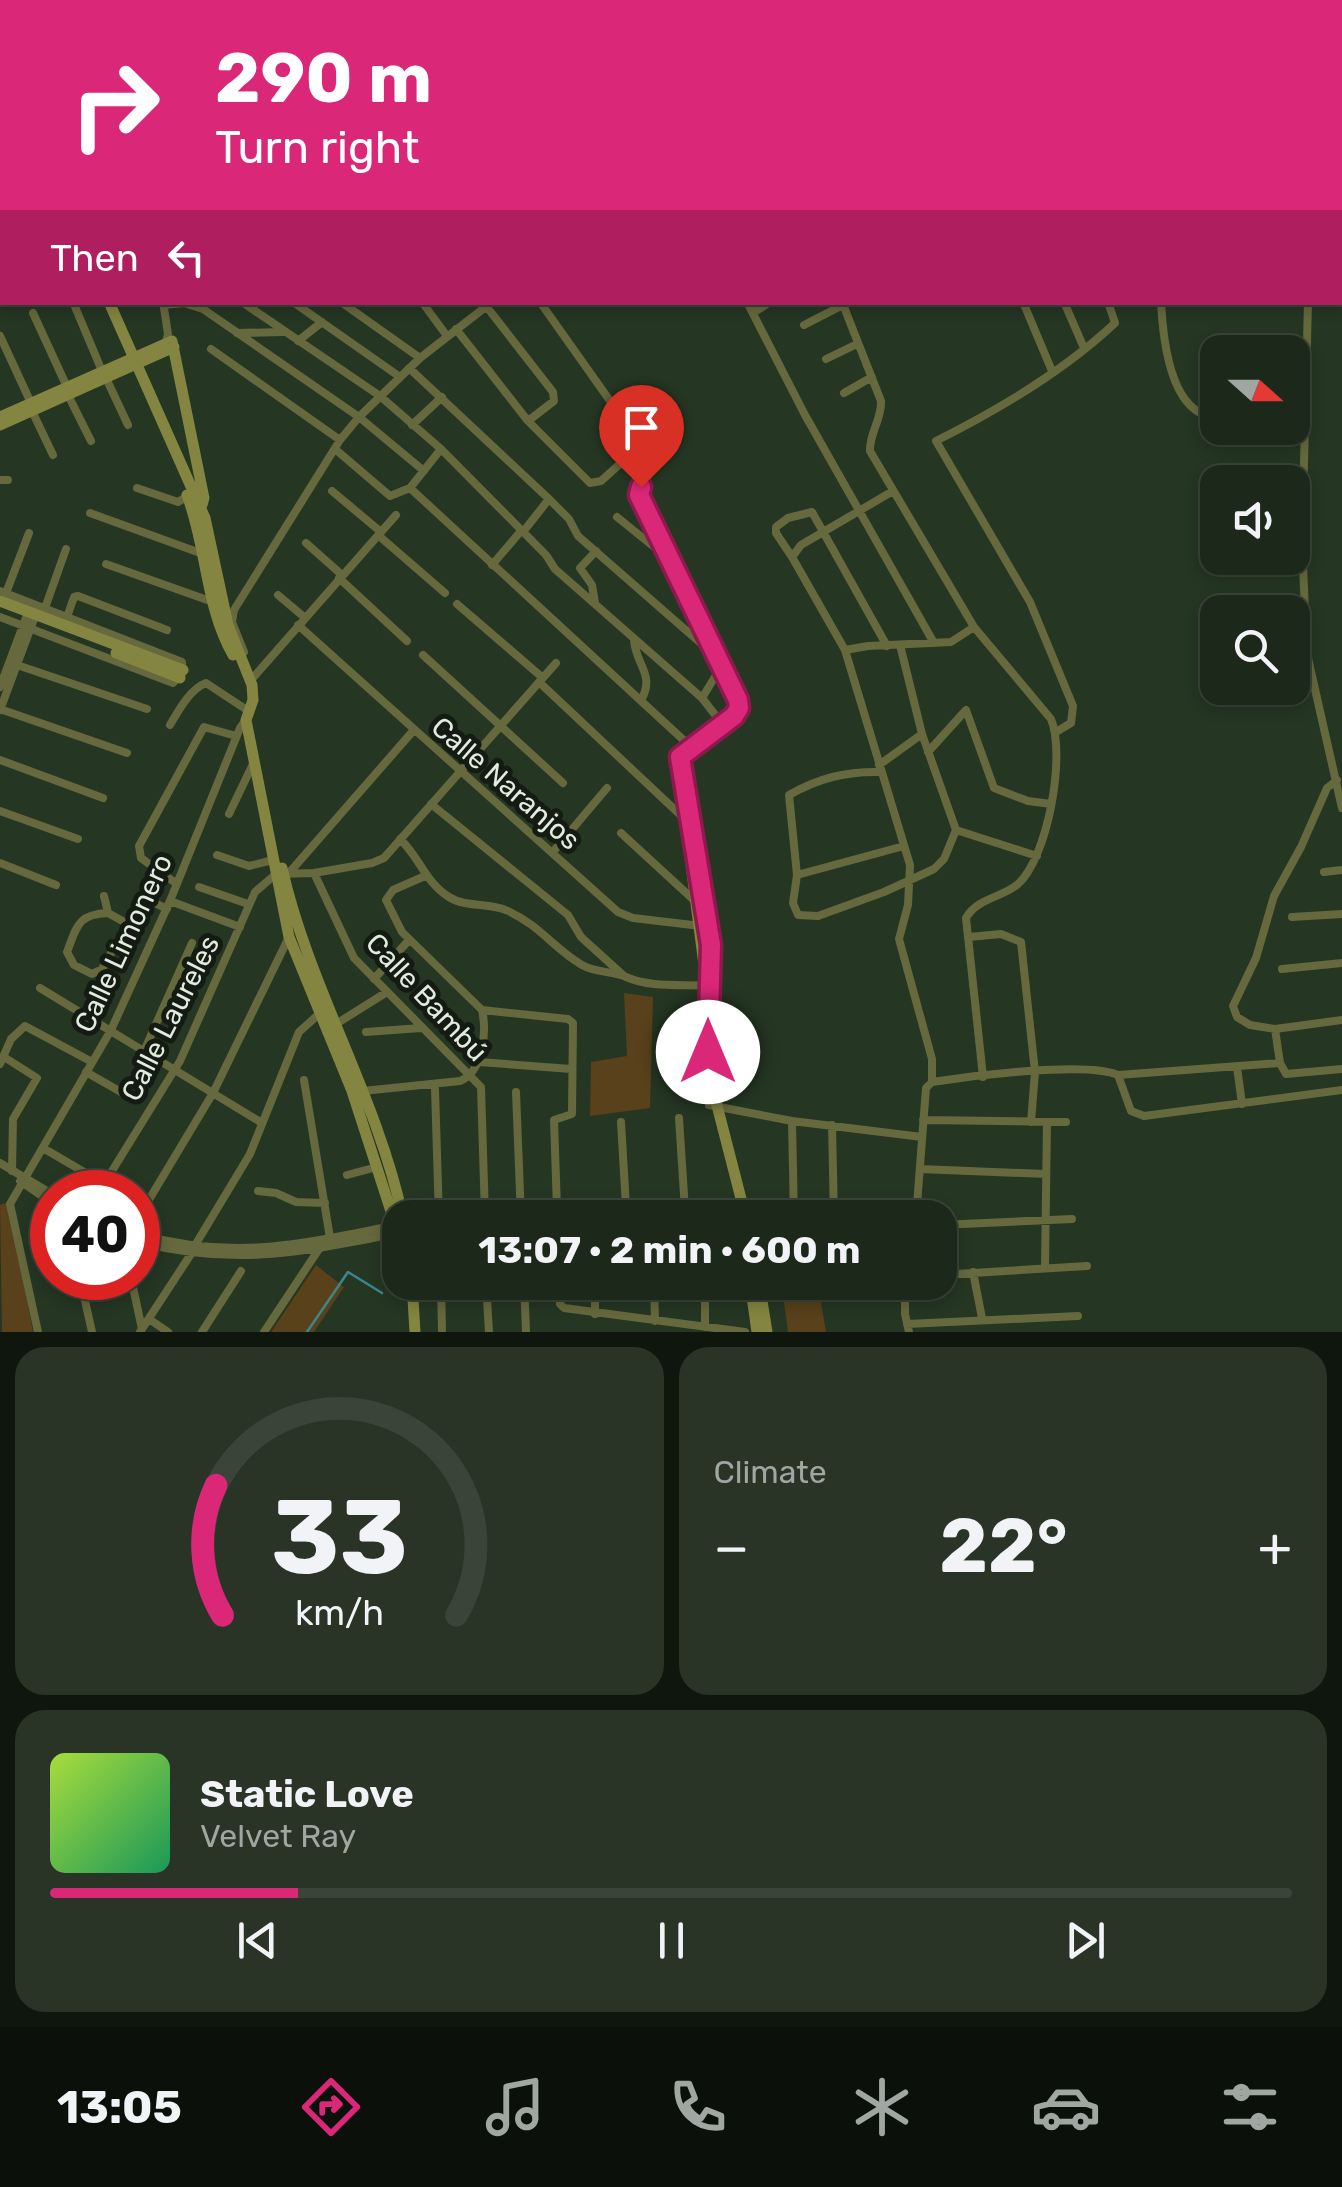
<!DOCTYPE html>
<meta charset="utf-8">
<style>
body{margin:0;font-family:Rubik,sans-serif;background:#293427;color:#f1f3f6;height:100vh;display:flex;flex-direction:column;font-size:38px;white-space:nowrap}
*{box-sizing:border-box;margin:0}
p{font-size:32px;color:#a0a6a2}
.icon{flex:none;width:55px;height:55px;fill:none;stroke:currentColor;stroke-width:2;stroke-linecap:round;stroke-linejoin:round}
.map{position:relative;height:1332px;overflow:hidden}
.drawer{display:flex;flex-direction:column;gap:15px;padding:15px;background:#0f160e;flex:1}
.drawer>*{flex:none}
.guide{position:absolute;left:0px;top:0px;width:1342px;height:305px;box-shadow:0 5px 15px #0003,0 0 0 2px #3a4439;background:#db2777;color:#fff;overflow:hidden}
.needle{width:65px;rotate:111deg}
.tools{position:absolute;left:1200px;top:335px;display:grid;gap:20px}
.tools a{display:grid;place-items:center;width:110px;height:110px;border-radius:20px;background:#1c281a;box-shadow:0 5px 15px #0003,0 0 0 2px #3a4439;font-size:50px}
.speed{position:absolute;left:30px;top:1170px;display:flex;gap:20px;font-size:50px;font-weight:700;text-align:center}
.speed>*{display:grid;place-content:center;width:130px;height:130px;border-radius:50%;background:#1c281a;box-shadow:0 5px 15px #0003,0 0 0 2px #3a4439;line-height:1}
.speed .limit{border:15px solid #d22;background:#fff;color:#111}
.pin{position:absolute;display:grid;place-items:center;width:85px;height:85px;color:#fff;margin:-102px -42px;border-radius:50% 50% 50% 0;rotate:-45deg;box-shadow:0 0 10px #0007}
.pin .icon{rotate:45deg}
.me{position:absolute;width:110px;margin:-55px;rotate:0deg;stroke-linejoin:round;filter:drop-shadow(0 0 8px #0008)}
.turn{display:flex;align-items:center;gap:35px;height:210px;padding:0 50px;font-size:45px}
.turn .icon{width:130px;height:130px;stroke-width:2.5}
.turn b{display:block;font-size:70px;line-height:85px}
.then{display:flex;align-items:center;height:95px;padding:0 50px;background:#0003;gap:20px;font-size:38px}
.big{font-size:75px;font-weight:700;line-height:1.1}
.drawer .tile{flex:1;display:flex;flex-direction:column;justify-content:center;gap:15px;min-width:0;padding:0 35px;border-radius:30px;background:#293427}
.drawer .dial{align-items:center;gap:0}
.dial svg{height:260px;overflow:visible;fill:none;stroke:#3a4439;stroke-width:7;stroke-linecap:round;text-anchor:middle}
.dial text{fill:#f1f3f6;stroke:none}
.song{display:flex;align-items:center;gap:30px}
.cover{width:120px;height:120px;border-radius:15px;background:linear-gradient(135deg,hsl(80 70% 55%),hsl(150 70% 35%))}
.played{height:10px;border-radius:5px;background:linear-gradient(90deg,#db2777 20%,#3a4439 20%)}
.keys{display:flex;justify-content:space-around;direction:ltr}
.heat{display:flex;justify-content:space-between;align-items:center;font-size:55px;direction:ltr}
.drawer .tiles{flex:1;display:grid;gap:15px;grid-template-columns:1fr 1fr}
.tile:last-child{grid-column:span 2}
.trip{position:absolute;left:382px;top:1200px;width:575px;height:100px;border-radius:30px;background:#1c281a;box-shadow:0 5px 15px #0003,0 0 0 2px #3a4439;font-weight:700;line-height:100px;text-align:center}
.tabs{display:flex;height:160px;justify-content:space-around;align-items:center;background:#0b100a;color:#a0a6a2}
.tabs .icon{width:70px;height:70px}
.tabs .active{color:#db2777}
.tabs b{font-size:45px;color:#f1f3f6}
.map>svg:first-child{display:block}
.green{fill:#58411b}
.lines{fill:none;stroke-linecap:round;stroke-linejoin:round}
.stream{stroke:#3a878f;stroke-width:2.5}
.street{stroke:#66683d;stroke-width:8}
.secondary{stroke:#848540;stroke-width:11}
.route-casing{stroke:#8e194d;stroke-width:25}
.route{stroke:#db2777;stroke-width:18}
.labels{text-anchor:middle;stroke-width:10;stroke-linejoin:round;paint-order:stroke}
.street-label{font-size:28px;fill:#e1ecdf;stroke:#141b12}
</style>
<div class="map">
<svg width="1342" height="1332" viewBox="0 0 1342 1332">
<rect width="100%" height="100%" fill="#253623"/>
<path class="green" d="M 624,993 L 653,997 L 650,1108 L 590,1116 L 591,1062 L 627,1056 Z
M 9,1202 L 33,1332 L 2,1332 L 0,1205 Z
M 316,1265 L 344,1287 L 314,1332 L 271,1332 Z
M 820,1296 L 826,1332 L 788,1332 L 784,1302 Z"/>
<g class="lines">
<path class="stream" d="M 307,1332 L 348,1272 L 382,1293"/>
<path class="street" d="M 73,0 L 74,2
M 103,0 L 103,2
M 160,0 L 162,2
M 202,0 L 204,2
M 894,0 L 897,2
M 993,0 L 994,2
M 1085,0 L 1087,2
M 1245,0 L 1248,2
M 1333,0 L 1333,2
M 224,2 L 225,0
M 274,2 L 277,0
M 872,2 L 877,0
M 956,2 L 961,0
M 1340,25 L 1342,24
M 0,38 L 2,37
M 1340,50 L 1342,50
M 1340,63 L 1342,65
M 0,140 L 2,146
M 73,302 L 102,371
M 163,302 L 168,334 L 166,342
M 242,302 L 380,396 L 441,449 L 546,555 L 555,569 L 702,698 L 723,725
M 293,302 L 400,377
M 341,302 L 420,358
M 422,302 L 447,336
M 483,302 L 553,392 L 554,401 L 528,421
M 540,302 L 654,463 L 639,495 L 738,700 L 739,708 L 734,716 L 679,757
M 747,302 L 805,415 L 934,643
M 842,302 L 881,401 C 882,419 869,434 870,451 L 974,627 L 1051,719 C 1066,755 1048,857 1018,884 C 1002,898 977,898 966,918 L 983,1077
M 1023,302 L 1052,371
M 1064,302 L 1084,348
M 1161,302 C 1163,340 1170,417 1218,417
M 1308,302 L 1302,544 L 1307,654 L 1342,808
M 164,305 L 184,303 L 203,309 L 359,417 L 424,471
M 33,313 L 67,387
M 753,313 L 770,302
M 804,325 L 843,305
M 456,329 L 528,421 L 590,483 L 601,481 L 641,445
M 237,333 L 283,332
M 0,336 L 31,403
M 298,341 L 322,322
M 211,349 L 340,440
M 826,359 L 857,344
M 409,368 L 549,499 L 569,519 L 578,536 L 712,653
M 106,378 L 128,425
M 844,393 L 872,377
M 68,395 L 91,441
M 32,411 L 53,455
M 606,419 L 631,454
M 412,425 L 442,397
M 335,449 L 390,496 L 410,488 L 441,449
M 0,480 L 8,480
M 137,488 L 178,502 L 188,496
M 410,488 L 690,746
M 332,491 L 381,532
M 893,491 L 801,545 L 792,557 L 845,650 L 910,865 L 908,905 L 899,939 L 932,1059 L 932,1082
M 90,513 L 203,554
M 617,517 L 664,555
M 523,532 L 549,499
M 378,535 L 445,593
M 306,543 L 342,575
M 792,557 L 776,533 L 776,527 L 788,518 L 812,512 L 887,646
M 106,564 L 213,602
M 492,565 L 521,531
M 339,578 L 407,641
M 0,591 L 182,662 L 182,674 L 173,683 L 0,617
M 6,593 L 29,533
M 278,595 L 304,617
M 595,603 L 592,585 L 580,568 L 596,551
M 457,604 L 543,678
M 45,608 L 66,549
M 67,617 L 74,597 L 78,596 L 167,630
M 298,625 L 618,912 L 633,918 L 701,926
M 634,640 C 635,664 656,675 641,700
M 900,645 L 922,734 L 956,830 L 1037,856
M 845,650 L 868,646 L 951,642 L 974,627
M 244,652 L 232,622 L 234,610 L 340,440 L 359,417 L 420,358 L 492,302
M 423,655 L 563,783
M 17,665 L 147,709
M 251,680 L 396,515
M 539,682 L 689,823
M 0,687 L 30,607
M 702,698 L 721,667
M 0,709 L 127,753
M 0,710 L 37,611
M 170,725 C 179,710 190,689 206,683 L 250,712
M 1056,732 L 1071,723 L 1073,706 L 1030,602 L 936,441 C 998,410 1064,371 1115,323 L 1108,302
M 928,752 L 966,710 L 994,788 L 1028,801 L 1051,804
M 0,760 L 103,798
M 879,765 L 922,734
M 881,772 C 847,771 819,778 789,795 L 797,875 L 793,903 L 798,915 L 818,916 L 884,892 L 934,869 L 944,859 L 956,830
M 1337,780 L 1327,788 L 1301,847 L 1274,896 L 1256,958 L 1233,1006 L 1237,1017 L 1250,1025 L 1275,1029 L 1342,1020
M 431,804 L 568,915 L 581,937 L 624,976
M 0,811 L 78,839
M 229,814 L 253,764
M 621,833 L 696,902
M 400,839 C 420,858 425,882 449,897 C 466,908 489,902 508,911 C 541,926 554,949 582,965 C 596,973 613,971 626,977 C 651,988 681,984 709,986
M 552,853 L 607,788
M 217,855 L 249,866 L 273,860
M 0,863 L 56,885
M 1324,872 L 1342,870
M 289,873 L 413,731
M 314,873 L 354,958 L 481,1087 L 485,1216
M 797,875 L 904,846
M 425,876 L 393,890 L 386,900 L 402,932 L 482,1010 L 568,1019 L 573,1023 L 572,1114 L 554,1120 L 557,1209
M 177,884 L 141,858 L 139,846 L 204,727 L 236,736
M 199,887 L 248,904
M 104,896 L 108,913 L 128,924
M 170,901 L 240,927
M 108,913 C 78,914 77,926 67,952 L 74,965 L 92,974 L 102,969 L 141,901 L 147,899 L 167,909
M 1292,917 L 1342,914
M 969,937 L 1001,934 L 1021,942 L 1035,1072 L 1031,1122
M 1282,969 L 1342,963
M 374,979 L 409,940
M 40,988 L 262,1123
M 336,1024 L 387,992
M 1275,1029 L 1280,1063 L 1286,1074 L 1342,1069
M 366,1032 L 421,1028
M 144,1051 L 192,943
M 4,1057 L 37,1078 L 13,1119 L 12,1171
M 479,1062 L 571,1069
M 0,1064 L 11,1039 L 25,1026 L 92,1062
M 1237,1067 L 1242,1104
M 86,1072 L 128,1096
M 1118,1075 L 1131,1111 L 1144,1116 L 1342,1090
M 304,1080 L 330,1238
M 932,1082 C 970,1076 1087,1061 1118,1075 L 1280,1063
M 435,1089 L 439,1218
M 363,1091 L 460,1081 C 483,1072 487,1032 482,1010
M 516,1092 L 521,1218
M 709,1105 L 792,1121 L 922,1137
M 679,1118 L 685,1210
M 923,1120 L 1066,1122
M 792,1121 L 794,1218
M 621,1122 L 626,1207
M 832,1125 L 834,1218
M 43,1148 L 84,1172
M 0,1163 L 52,1194
M 920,1169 L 1046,1174
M 347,1175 L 377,1167
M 20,1181 L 52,1203
M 258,1191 L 276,1193 L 296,1202 L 325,1203
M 99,1192 L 180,1061 L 255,892 L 276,874 L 314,873 L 372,863 L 384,858 L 556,663
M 138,1218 L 213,1093 L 289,937
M 916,1218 L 926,1088 L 932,1082
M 940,1225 L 1072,1219
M 138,1234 C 237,1261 299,1244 397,1225
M 138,1242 C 240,1267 298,1252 399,1233
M 194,1247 L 250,1154 L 299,1032 L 319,1014
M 1045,1267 L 1047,1122
M 973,1272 L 982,1318
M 940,1275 L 1087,1266
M 80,1278 L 92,1332
M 131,1278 L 142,1329
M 441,1282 L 442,1330
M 486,1282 L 489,1332
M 524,1282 L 526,1332
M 559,1282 L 560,1304 L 564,1308 L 745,1332
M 654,1282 L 655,1321
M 905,1282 L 905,1314 L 909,1332
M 595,1314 L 595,1282
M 149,1319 L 168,1332
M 907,1324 L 1078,1316
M 705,1327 L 705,1282
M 38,1332 L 10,1204 L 111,1030 L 170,901 L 240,728 L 246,720
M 140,1332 L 191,1254
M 202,1332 L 241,1271
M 264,1332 L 319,1249"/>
<path class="secondary" d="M 0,57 L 2,63
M 0,74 L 2,80
M 109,302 L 205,518 L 228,625 L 252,685 L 253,700 L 246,720 L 289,937 L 352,1091 L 400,1239
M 0,417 L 172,341 L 204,498 L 202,505
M 0,425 L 174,347
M 187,495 C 207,547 205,606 233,655
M 0,601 L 183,670
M 116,653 L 180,678
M 679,757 L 711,945 L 708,1034 L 712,1086 L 746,1218
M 689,849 L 704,965
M 282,868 C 309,988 377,1096 403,1218
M 575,1217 L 665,1218
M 472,1218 L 626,1207 L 744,1212
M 412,1282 L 415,1332
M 750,1282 L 757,1332
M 759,1282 L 767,1332"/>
</g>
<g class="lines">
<defs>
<path id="route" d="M 641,487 L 639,495 L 738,700 L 739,708 L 734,716 L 680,757 L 711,945 L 708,1052"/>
</defs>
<use href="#route" class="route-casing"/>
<use href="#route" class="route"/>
</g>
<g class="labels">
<g class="street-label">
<text transform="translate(506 783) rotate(41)" y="10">Calle Naranjos</text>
<text transform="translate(123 943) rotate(-65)" y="10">Calle Limonero</text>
<text transform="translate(427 997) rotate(47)" y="10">Calle Bambú</text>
<text transform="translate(170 1018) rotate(-63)" y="10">Calle Laureles</text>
</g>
</g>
</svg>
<div class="tools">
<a><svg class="needle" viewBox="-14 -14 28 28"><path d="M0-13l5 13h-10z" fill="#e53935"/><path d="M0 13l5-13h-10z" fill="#a0a6a2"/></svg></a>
<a><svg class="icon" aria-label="sound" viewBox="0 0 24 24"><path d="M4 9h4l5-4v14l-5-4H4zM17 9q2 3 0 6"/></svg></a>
<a><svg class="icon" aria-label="search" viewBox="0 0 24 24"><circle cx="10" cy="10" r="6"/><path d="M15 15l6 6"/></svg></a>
</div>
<div class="speed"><div class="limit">40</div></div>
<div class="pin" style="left:641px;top:487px;background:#d93025"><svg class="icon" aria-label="arrive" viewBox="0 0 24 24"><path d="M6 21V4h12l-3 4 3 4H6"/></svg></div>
<svg class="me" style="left:708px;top:1052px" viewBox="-20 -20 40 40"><circle r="19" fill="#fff"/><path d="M0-13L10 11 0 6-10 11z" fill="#db2777"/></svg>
<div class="trip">13:07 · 2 min · 600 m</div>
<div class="guide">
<div class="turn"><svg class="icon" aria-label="right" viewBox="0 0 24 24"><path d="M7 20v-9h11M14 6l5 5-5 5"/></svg><div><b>290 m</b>Turn right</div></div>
<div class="then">Then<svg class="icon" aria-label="left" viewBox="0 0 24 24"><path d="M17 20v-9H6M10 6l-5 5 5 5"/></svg></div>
</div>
</div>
<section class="drawer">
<div class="tiles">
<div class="tile dial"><svg viewBox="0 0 100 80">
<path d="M14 69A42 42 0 1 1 86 69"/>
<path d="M14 69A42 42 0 0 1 12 29" stroke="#db2777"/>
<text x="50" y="56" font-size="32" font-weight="700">33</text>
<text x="50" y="72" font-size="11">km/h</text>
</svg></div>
<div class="tile"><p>Climate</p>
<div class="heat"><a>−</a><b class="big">22°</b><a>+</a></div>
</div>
<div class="tile">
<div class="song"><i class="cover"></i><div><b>Static Love</b><p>Velvet Ray</p></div></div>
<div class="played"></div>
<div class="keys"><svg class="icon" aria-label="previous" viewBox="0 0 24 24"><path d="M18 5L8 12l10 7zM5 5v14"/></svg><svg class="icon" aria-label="pause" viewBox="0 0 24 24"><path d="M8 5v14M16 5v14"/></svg><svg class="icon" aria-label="next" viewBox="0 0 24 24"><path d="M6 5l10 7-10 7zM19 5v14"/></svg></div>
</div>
</div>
</section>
<nav class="tabs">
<b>13:05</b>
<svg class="icon active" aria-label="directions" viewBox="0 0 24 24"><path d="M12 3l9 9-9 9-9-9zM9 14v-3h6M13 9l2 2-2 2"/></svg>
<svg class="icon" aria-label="music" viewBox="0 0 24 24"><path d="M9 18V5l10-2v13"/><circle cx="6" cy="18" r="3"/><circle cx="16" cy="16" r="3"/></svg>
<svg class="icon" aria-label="phone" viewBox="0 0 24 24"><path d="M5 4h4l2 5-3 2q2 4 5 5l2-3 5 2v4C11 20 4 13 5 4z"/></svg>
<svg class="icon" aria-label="climate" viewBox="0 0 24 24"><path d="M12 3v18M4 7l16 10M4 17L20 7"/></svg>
<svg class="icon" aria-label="car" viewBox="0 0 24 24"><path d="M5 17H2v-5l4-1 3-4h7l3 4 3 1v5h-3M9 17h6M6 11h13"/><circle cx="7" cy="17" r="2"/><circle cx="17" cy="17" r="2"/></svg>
<svg class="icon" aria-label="filters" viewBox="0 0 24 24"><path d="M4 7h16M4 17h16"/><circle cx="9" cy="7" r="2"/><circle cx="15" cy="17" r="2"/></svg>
</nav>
